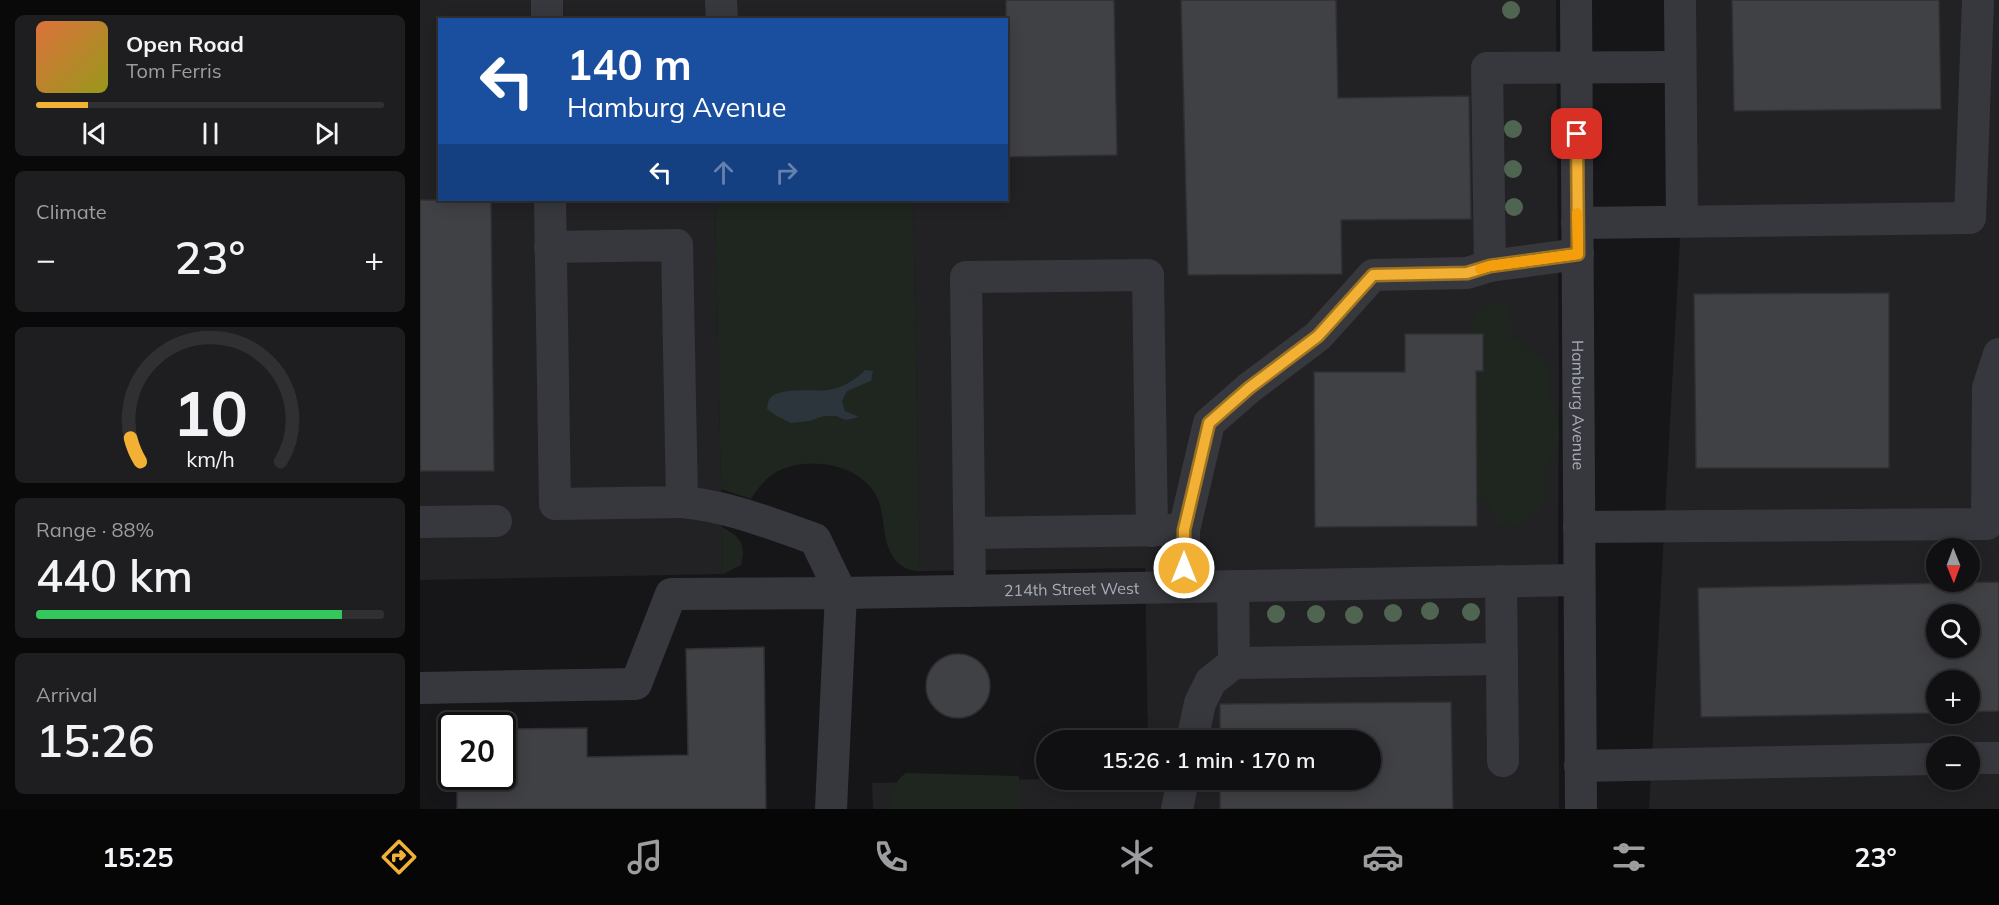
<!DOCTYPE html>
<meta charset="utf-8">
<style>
body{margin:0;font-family:Mulish,sans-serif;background:#1e1e20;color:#f1f3f6;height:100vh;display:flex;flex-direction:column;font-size:22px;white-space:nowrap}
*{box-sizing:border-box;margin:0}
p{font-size:20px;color:#9c9d9f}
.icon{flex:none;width:33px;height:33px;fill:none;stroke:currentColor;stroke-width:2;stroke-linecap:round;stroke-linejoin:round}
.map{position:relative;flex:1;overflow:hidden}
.side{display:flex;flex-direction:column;gap:15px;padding:15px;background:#09090a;width:420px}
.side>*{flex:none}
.guide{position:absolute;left:18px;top:18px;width:570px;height:183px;border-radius:0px;box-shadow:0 3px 15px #0003,0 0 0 2px #303032;background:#1a4fa0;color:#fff;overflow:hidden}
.needle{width:39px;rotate:179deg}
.fabs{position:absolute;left:1506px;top:538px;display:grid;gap:12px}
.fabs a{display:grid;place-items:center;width:54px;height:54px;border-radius:50%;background:#101012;box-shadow:0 3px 15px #0003,0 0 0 2px #303032;font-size:30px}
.speed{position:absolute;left:18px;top:712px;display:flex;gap:12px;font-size:30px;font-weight:700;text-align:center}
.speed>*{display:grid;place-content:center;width:78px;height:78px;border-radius:50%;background:#101012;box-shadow:0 3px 15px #0003,0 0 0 2px #303032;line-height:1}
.speed .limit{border:3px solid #111;border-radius:9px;background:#fff;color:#111}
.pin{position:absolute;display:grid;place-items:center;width:51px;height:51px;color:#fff;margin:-26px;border-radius:12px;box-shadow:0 3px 9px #0006}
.me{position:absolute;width:66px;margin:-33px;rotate:0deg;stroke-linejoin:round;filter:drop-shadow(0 0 4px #0008)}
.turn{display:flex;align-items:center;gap:21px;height:126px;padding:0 30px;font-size:27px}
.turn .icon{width:78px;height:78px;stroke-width:2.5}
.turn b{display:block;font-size:42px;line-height:51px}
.lanes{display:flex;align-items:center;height:57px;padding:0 30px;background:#0003;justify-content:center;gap:30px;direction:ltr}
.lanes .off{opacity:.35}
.big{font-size:45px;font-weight:600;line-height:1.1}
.side .card{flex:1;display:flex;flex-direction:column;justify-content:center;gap:9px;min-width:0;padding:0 21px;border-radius:9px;background:#1e1e20}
.side .dial{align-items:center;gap:0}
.dial svg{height:156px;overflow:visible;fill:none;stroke:#303032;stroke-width:7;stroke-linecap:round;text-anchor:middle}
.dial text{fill:#f1f3f6;stroke:none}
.song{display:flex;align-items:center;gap:18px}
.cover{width:72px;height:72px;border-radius:9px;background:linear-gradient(135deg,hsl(20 70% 55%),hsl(60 70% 35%))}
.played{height:6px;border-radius:3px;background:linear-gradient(90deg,#f2b134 15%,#303032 15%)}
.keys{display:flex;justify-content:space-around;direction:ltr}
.heat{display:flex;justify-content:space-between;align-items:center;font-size:33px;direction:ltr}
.charge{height:9px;border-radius:4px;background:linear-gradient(90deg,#34c759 88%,#303032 0)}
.trip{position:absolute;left:616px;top:730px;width:345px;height:60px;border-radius:30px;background:#101012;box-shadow:0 3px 15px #0003,0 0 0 2px #303032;font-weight:600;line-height:60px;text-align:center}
.tab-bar{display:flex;height:96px;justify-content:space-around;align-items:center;background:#060607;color:#9c9d9f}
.tab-bar .icon{width:42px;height:42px}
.tab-bar .selected{color:#f2b134}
.tab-bar b{font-size:27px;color:#f1f3f6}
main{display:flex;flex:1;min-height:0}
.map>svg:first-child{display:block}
.built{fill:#222225;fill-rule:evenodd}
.green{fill:#1e261f}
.water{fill:#2c353c}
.building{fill:#404145;stroke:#303034;stroke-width:1.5;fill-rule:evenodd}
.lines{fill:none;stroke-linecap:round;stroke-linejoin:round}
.minor{stroke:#37383d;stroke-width:32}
.tree{fill:#506452}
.route-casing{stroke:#9d7322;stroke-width:15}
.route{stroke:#f2b134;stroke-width:10}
.slow{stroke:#f59e0b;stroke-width:10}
.labels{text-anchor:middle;stroke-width:5;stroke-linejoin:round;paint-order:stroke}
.street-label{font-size:16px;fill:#a8adb8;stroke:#111113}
</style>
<main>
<section class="side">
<div class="card">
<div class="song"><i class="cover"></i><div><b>Open Road</b><p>Tom Ferris</p></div></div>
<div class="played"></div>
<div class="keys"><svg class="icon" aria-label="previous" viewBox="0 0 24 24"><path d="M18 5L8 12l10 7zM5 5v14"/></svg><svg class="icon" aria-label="pause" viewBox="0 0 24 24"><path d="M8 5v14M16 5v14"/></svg><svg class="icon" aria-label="next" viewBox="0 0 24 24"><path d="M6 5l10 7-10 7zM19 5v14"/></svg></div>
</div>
<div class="card"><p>Climate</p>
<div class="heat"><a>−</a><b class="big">23°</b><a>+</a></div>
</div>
<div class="card dial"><svg viewBox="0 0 100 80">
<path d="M14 69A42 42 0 1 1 86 69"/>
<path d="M14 69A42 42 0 0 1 9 57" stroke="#f2b134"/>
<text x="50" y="56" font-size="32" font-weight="700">10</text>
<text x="50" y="72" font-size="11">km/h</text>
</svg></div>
<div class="card"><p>Range · 88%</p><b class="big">440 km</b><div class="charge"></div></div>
<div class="card"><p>Arrival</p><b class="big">15:26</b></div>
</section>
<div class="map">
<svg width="1579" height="809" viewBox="0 0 1579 809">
<rect width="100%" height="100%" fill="#161618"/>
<path class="built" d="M 0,0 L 1136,0 L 1139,386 L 1138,558 L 1139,809 L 453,809 L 452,783 L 627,779 L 951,780 L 951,741 L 728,741 L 725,568 L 500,571 L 493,200 L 586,200 L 586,20 L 20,20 L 20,200 L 398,200 L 295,202 L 303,574 L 0,580 Z
M 1273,0 L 1579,0 L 1579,809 L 1229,809 ZM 1516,549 L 1550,549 L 1550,582 L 1516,582 ZM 1516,615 L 1550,615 L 1550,648 L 1516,648 ZM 1516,681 L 1550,681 L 1550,714 L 1516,714 ZM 1516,747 L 1550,747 L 1550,780 L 1516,780 Z"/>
<path class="green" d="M 398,200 L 493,200 L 500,571 C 489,571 480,567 473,557 C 461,539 466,514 456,495 C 437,461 378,454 349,477 C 342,483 336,491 331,499 L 301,489 L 295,201 Z
M 1079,301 L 1087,305 L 1091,319 L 1091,337 L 1123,357 L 1130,369 L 1130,399 L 1138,418 L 1139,438 L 1135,452 L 1127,466 L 1123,477 L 1127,500 L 1108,521 L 1084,528 L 1075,522 C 1074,508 1069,503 1056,496 L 1056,371 L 1063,371 L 1063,334 L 1050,334 C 1053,313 1058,305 1079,301 Z
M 302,527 C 321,538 326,543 321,565 L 303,574 Z
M 486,773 L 599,776 L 599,809 L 469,809 C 472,794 473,782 486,773 Z"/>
<path class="water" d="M 445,370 L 453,371 L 451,381 L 427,391 L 422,401 L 425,411 L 439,417 L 426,420 L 416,416 L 404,416 L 389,421 L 371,423 L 355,415 L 347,409 C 348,406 347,403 349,400 C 357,386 394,392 408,390 C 422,388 436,380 445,370 Z"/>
<path class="building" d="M 586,0 L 694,0 L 697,155 L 586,157 Z
M 761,0 L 916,0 L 918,98 L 1049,96 L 1051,219 L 921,220 L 922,274 L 768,275 Z
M 1312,0 L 1519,0 L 1521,109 L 1314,111 Z
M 0,200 L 71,200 L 74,471 L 0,471 Z
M 1469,293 L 1469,468 L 1276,468 L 1274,294 Z
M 985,334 L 1063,334 L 1063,371 L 1056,371 L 1057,526 L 895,527 L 894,372 L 985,372 Z
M 1579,582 L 1579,711 L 1550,712 L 1550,681 L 1516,681 L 1516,713 L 1281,717 L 1278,588 ZM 1516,615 L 1550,615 L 1550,648 L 1516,648 Z
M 344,647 L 346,809 L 37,809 L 37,777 L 82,777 L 82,729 L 167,728 L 167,757 L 268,755 L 266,649 Z
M506 686a32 32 0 1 1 64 0a32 32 0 1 1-64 0Z
M 1031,702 L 1033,809 L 800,809 L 800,780 L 951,780 L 951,741 L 800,741 L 800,704 Z"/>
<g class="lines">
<g class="minor">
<path d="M 127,0 L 127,20"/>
<path d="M 301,0 L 302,20"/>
<path id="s1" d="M 1156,0 L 1161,809"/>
<path d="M 1260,0 L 1262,221"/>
<path d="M 130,200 L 135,504 L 262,502 L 257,245 L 130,247"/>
<path d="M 1157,223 L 1550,218 L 1558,0"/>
<path d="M 1070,266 L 1067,68 L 1259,67"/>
<path id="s2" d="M 262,502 C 308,506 352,524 395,539 L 421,593 L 1159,580"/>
<path d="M 0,522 L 76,521"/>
<path d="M 1159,527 L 1567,524 L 1568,388 L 1579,354"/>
<path d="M 551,533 L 751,530"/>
<path d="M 1081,581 L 1083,761"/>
<path d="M 764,587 L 764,530 L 789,423 L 829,388 L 898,336 L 953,275 L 1047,273 L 1070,266 L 1158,254"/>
<path d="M 550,591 L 546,277 L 728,275 L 732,531"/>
<path d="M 814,663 L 1082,659"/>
<path d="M 0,688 L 216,684 L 251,594 L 421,593 L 411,809"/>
<path d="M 772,741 L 780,703 L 791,681 L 814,663 L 813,586"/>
<path d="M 1550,758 L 1579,758"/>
<path d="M 1160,766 L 1516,759"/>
<path d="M 757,809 L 763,780"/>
</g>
</g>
<g class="tree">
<circle cx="1091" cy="10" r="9"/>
<circle cx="1093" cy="129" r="9"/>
<circle cx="1093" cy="169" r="9"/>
<circle cx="1094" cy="207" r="9"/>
<circle cx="1010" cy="611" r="9"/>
<circle cx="1051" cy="612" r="9"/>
<circle cx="973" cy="613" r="9"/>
<circle cx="856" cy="614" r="9"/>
<circle cx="896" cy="614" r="9"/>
<circle cx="934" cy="615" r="9"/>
</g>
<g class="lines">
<defs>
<path id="route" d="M 764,568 L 764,530 L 789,423 L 829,388 L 898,336 L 953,275 L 1047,273 L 1070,266 L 1158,254 L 1157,134"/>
</defs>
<use href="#route" class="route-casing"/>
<use href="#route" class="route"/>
<path class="slow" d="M 1060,269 L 1070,266 L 1158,254 L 1157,213"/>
</g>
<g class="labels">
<g class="street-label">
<text dy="6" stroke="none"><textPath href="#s1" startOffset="405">Hamburg Avenue</textPath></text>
<text dy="6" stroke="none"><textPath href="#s2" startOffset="429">214th Street West</textPath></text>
</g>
</g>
</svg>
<div class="fabs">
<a><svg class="needle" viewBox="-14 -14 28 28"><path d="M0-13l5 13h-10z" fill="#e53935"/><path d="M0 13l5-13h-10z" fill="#9c9d9f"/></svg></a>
<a><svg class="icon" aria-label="search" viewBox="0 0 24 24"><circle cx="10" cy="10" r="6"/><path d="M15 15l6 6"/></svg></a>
<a>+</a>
<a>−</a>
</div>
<div class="speed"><div class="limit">20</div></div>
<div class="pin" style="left:1157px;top:134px;background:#d93025"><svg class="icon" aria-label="arrive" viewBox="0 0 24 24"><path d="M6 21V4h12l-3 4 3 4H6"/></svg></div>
<svg class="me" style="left:764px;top:568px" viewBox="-20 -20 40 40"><circle r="17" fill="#f2b134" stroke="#fff" stroke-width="3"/><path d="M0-11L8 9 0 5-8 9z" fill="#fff"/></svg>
<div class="trip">15:26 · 1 min · 170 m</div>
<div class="guide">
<div class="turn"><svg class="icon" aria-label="left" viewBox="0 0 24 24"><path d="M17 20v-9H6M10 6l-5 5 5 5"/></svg><div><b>140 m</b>Hamburg Avenue</div></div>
<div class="lanes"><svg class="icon" aria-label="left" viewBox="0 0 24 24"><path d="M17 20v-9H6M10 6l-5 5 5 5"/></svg><svg class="icon off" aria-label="ahead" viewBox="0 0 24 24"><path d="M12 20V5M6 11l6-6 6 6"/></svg><svg class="icon off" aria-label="right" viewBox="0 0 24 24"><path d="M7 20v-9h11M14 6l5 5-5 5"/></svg></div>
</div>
</div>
</main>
<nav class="tab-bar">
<b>15:25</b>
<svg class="icon selected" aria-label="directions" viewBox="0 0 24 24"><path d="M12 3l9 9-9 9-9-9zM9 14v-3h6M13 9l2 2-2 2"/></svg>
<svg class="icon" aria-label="music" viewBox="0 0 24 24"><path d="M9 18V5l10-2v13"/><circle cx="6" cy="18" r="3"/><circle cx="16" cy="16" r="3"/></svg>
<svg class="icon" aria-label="phone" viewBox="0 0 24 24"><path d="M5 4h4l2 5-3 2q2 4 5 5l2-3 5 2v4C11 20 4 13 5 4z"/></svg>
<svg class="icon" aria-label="climate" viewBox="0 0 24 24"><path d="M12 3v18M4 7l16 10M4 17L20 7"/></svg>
<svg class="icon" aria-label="car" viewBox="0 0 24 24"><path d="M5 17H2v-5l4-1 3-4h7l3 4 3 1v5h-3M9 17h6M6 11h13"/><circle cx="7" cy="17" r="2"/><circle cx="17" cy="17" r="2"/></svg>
<svg class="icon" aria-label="filters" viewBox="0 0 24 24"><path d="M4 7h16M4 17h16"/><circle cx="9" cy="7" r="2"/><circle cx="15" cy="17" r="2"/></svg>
<b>23°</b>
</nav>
